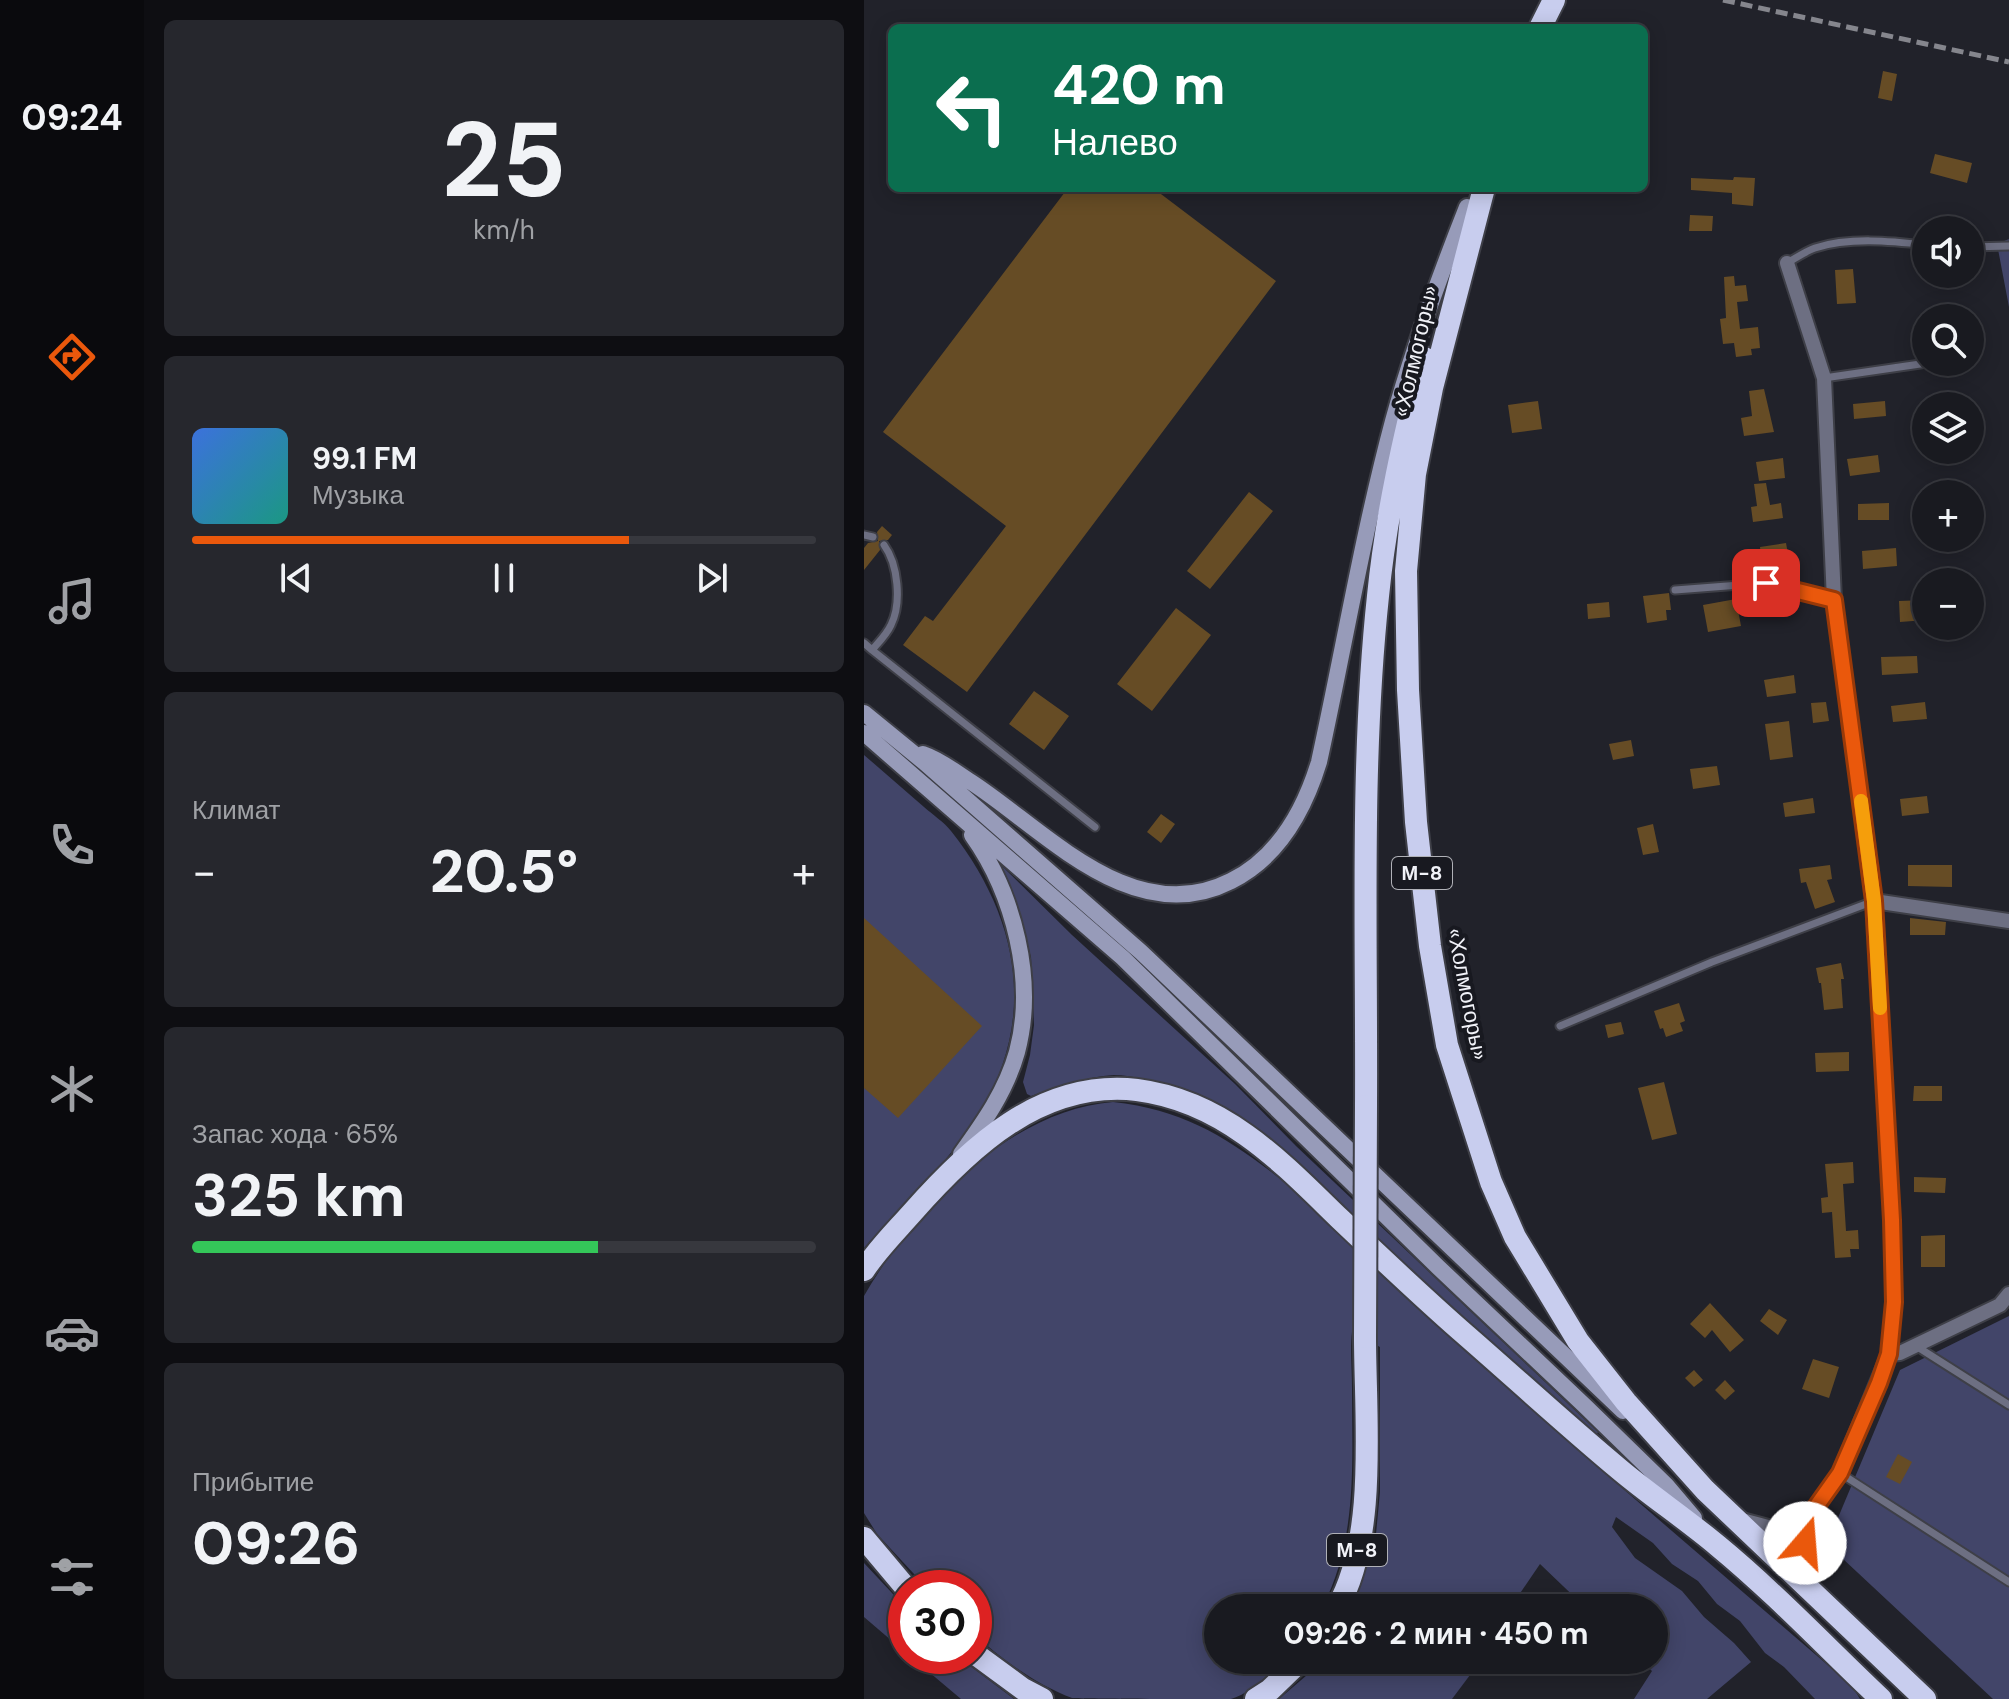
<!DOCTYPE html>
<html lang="ru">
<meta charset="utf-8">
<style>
body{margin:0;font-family:"DM Sans",sans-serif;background:#26272d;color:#f1f3f6;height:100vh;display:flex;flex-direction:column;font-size:30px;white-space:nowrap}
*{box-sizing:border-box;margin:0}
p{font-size:26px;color:#9fa1a5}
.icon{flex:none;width:44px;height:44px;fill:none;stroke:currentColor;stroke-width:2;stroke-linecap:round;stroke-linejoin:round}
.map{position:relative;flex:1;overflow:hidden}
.sheet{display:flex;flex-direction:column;gap:20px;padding:20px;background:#0e0e12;width:720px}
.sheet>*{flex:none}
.hud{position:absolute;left:24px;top:24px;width:760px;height:168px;border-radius:12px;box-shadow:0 4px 20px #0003,0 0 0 2px #37383e;background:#0b6e4f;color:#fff;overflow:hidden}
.buttons{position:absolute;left:1048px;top:216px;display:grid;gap:16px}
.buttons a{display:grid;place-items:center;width:72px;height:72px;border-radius:50%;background:#191a20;box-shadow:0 4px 20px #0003,0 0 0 2px #37383e;font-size:40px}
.speed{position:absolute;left:24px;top:1570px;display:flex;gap:16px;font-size:40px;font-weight:700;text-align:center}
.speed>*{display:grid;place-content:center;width:104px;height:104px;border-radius:50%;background:#191a20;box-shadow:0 4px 20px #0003,0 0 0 2px #37383e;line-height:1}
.speed .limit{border:12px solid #d22;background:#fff;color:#111}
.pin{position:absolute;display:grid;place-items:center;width:68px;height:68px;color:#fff;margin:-34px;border-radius:16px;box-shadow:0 4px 12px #0006}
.me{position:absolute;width:88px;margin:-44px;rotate:18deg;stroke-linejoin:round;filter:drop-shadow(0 0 6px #0008)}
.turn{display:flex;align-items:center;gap:28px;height:168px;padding:0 32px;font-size:36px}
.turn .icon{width:104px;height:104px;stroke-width:2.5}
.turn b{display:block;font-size:56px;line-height:68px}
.big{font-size:60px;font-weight:700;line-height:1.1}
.sheet .tile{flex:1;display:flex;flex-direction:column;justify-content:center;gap:12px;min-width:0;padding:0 28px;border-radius:12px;background:#26272d}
.sheet .dial{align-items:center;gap:0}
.dial b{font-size:104px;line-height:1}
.song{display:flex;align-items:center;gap:24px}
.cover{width:96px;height:96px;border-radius:12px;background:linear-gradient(135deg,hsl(220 70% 55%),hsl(170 70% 35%))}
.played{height:8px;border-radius:4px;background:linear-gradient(90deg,#ea580c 70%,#37383e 70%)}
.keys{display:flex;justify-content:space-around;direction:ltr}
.heat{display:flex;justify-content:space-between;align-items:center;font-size:44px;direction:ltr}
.charge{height:12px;border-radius:6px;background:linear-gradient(90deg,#34c759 65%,#37383e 0)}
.trip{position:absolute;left:340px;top:1594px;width:464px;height:80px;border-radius:40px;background:#191a20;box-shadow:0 4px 20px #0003,0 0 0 2px #37383e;font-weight:700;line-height:80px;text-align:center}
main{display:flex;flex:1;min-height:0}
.dock{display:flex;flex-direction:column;width:144px;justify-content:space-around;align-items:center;background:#0a0a0d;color:#9fa1a5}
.dock .icon{width:56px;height:56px}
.dock .current{color:#ea580c}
.dock b{font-size:36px;color:#f1f3f6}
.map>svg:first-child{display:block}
.green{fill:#424569}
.building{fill:#664c25}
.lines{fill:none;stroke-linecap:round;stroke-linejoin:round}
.service-casing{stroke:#3e3f47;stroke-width:11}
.minor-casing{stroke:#3e3f47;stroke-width:18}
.secondary-casing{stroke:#3e3f47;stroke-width:20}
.trunk-casing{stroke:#3e3f47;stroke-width:26}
.service{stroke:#6d6f82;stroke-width:7}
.minor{stroke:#6d6f82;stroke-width:14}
.secondary{stroke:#979bb9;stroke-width:16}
.trunk{stroke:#c8cdee;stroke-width:22}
.rail{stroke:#85868d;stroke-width:5;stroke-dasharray:12 6;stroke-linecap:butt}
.trunk-bridge-casing{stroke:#3e3f47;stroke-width:26;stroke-linecap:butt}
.trunk-bridge{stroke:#c8cdee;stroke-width:22}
.route-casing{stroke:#983908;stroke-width:20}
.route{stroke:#ea580c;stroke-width:14}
.slow{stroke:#f59e0b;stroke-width:14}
.labels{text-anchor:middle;stroke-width:8;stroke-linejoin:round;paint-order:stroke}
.shield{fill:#181920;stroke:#b0b1b7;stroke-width:2}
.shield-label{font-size:20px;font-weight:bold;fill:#f1f2f8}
.street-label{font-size:22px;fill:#f1f2f8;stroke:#181920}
</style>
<main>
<nav class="dock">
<b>09:24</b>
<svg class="icon current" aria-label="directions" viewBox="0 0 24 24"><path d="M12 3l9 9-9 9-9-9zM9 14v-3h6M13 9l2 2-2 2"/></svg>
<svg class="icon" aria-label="music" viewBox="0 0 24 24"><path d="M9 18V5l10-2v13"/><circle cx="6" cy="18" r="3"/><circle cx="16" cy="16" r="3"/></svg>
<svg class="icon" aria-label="phone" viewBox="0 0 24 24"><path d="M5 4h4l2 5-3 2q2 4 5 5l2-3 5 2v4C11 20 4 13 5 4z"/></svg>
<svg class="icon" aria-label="climate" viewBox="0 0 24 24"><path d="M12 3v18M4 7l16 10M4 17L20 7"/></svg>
<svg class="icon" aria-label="car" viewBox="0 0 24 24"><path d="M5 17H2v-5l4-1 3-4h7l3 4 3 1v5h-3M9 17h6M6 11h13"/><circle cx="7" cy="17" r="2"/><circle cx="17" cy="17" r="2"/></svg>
<svg class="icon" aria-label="filters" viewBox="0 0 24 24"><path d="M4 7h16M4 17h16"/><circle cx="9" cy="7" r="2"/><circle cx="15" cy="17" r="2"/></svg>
</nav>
<section class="sheet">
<div class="tile dial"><b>25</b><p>km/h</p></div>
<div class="tile">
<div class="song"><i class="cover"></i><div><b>99.1 FM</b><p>Музыка</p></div></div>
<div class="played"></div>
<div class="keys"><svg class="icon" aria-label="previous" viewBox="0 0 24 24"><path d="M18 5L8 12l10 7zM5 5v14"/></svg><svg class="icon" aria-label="pause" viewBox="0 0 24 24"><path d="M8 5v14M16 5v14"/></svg><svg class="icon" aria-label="next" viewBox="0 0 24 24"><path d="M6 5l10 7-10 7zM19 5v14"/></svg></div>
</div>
<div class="tile"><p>Климат</p>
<div class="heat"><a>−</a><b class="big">20.5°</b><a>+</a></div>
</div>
<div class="tile"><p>Запас хода · 65%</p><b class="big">325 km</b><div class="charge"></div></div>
<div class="tile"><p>Прибытие</p><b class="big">09:26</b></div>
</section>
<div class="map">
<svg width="1145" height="1699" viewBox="0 0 1145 1699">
<rect width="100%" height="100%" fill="#21222a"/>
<path class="green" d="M 1145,239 L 1145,307 L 1133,244 Z
M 0,755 C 20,772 40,790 60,807 C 69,815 80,822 87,831 C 155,917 174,1018 115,1114 C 84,1164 39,1204 0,1248 Z
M 138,866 L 208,935 L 371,1084 L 432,1146 L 734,1432 L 732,1436 C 665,1378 593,1322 530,1261 C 456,1190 388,1093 280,1079 C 270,1077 259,1075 250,1075 C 221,1077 194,1087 167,1096 L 163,1094 L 159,1082 L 166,1055 L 170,1025 L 167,957 L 152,901 Z
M 249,1102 C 321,1110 364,1138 419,1181 L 693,1432 L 988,1686 L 996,1699 L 951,1699 L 920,1667 L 901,1653 L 876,1621 L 853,1604 L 834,1581 L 808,1564 L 789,1543 L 752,1517 L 748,1527 L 771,1558 L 818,1591 L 840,1617 L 870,1643 L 887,1662 L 843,1699 L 770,1699 L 788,1671 L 777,1660 L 790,1660 L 790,1608 L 722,1608 L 676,1564 L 646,1608 L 488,1608 L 512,1534 L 516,1492 L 516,1347 L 488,1332 C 486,1349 488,1369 488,1388 C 488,1463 494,1539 458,1608 L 354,1608 L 354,1660 L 422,1660 C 408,1672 385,1694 367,1699 C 357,1699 215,1699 208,1698 C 173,1685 137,1659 110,1634 L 110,1588 L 63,1588 L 13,1534 L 0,1513 L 0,1296 C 49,1210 146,1110 249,1102 Z
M 1145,1316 L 1145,1699 L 1129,1699 L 963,1544 L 1036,1370 Z
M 0,1563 L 42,1608 L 42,1653 L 0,1617 Z
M 46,1656 L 93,1656 L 150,1699 L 97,1699 Z
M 455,1660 L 611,1660 L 609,1671 L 588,1699 L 415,1699 L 443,1675 Z"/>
<path class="building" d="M 1019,71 L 1033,74 L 1028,101 L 1014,98 Z
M 1071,154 L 1108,163 L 1103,183 L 1066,173 Z
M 870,177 L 891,178 L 889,206 L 868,204 L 868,193 L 827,190 L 827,178 L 869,180 Z
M 204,188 L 289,188 L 412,281 L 103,692 L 39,645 L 61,616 L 69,621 L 142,526 L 19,432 Z
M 826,215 L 849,216 L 848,231 L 825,231 Z
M 989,269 L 992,303 L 973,304 L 971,270 Z
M 870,276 L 871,286 L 882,285 L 884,301 L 873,302 L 876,329 L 894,327 L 896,348 L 887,349 L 888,355 L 872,357 L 870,343 L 859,344 L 856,319 L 862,318 L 860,277 Z
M 900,389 L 910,432 L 880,436 L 877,418 L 888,416 L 885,391 Z
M 674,401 L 678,429 L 648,433 L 644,405 Z
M 1021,401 L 1022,416 L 990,419 L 989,404 Z
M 1014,455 L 1016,472 L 986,476 L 983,459 Z
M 919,458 L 921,478 L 895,481 L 892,462 Z
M 902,483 L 906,505 L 917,503 L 919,518 L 889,522 L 887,507 L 893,506 L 890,484 Z
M 385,492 L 409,511 L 346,589 L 323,571 Z
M 1025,503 L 1025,520 L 994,520 L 994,504 Z
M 18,526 L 28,535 L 24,540 L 15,541 L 16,550 L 0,570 L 0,548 L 4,543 L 14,541 L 13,532 Z
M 922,543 L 925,560 L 916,561 L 917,566 L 903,568 L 902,563 L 898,563 L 896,547 Z
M 1032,548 L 1033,566 L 999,569 L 998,551 Z
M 805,593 L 807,610 L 802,610 L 803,620 L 783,623 L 779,596 Z
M 872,599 L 877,626 L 844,632 L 839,605 Z
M 1062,600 L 1062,620 L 1036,622 L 1035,601 Z
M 745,602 L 746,617 L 724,619 L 723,604 Z
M 1116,603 L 1119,619 L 1106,622 L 1106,605 Z
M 312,608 L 347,635 L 288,711 L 253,684 Z
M 1053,656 L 1054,673 L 1018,675 L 1017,657 Z
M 930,675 L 932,693 L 903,697 L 900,680 Z
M 170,691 L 205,716 L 180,750 L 145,724 Z
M 962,702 L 965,721 L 949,723 L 947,703 Z
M 1061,702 L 1063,719 L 1029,722 L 1027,706 Z
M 925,721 L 929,757 L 906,760 L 901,724 Z
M 767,740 L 770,756 L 749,760 L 745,744 Z
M 853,766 L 856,785 L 829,789 L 826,769 Z
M 1063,796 L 1065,813 L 1038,816 L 1036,799 Z
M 949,798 L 951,813 L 921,817 L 919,803 Z
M 297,814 L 311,824 L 297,843 L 283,832 Z
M 789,824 L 795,852 L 779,855 L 773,828 Z
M 966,865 L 968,879 L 963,880 L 971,902 L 951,909 L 942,882 L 937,883 L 935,869 Z
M 1044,865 L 1088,865 L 1088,887 L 1044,886 Z
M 0,918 L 118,1026 L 34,1118 L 0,1088 Z
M 1046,918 L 1082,922 L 1081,935 L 1046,935 Z
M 977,963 L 980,979 L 977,979 L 979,1008 L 960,1010 L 957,983 L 955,983 L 952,968 Z
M 815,1003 L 821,1021 L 816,1023 L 819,1031 L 802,1037 L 799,1028 L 796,1029 L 790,1011 Z
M 757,1022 L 760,1034 L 744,1038 L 741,1025 Z
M 985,1052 L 985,1071 L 952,1072 L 951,1053 Z
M 800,1082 L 813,1134 L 788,1140 L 774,1088 Z
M 1050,1086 L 1078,1086 L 1078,1101 L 1049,1101 Z
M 989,1162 L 990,1183 L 979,1184 L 982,1231 L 994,1230 L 995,1249 L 986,1249 L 987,1257 L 971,1258 L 968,1212 L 958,1213 L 957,1198 L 964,1197 L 961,1164 Z
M 1050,1177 L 1082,1178 L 1081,1193 L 1050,1192 Z
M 1081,1235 L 1081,1267 L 1057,1267 L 1057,1236 Z
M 846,1303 L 880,1340 L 866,1352 L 848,1330 L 841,1338 L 826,1324 Z
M 905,1309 L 923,1320 L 914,1335 L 896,1321 Z
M 949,1359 L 975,1367 L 965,1398 L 938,1389 Z
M 830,1370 L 839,1380 L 830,1387 L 821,1378 Z
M 861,1380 L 871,1391 L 861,1400 L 851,1390 Z
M 1034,1454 L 1048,1462 L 1036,1484 L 1022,1477 Z"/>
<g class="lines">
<defs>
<path id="service" d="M 1106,247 L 1145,246
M 923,263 C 932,258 942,251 951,248 C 985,237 1027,241 1062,245
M 1106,356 L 1110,355
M 960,378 L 1070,362
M 0,535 L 9,537
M 811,590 L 902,583 L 970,600
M 0,643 L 8,650 C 15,642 23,634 27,625 C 38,603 34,564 20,545
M 8,650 L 231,827
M 696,1026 L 848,962 L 1010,901
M 1052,1346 L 1145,1405
M 976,1473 L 1145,1582"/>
<path id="minor" d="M 1010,901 L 1145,921
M 1025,1354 L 1036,1353 L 1136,1305 L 1145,1294
M 874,1519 L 908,1528 L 925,1525 L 949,1511 L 976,1473 L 1025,1354 L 1030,1302 L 1028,1220 L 1010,901 L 970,600 L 960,378 L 923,263
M 947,1588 C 940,1558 942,1541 949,1511"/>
<path id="secondary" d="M 0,713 L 60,762 L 277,952 L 759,1411
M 0,733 L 259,958 L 574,1267 L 721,1406 L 802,1485 L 830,1518
M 59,754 C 77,760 91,772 107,782 C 181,830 269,931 367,881 C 415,857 440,811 455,762 C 480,648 499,533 529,421 C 549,348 575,278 603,207
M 97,1154 C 120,1122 142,1091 153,1052 C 172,981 150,894 108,835"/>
<path id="trunk" d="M 676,28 L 690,0
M 620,188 L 568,388 L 551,474 L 542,571 L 544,690 L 552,822 L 566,946 L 583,1045 L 627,1182 L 651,1237 L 714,1341 L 762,1402 L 841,1490 L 1061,1699
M 502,1106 C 503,936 496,765 514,596 C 522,515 540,436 560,358
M 0,1270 C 13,1250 31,1232 47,1214 C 105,1148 177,1079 273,1090 C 312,1095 350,1112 382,1135 C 416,1159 445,1189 475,1218 C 515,1256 555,1294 596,1330 C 649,1376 701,1424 755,1469 C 787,1496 822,1519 854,1546 C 911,1593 963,1648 1017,1699
M 0,1538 L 42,1588
M 473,1608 C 514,1537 501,1418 501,1337
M 110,1653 L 159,1689 L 178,1699
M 392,1699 L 406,1690 L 437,1660"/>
</defs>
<use href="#service" class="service-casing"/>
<use href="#minor" class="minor-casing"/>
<use href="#secondary" class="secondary-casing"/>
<use href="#trunk" class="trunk-casing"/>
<use href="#service" class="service"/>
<use href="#minor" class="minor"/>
<use href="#secondary" class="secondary"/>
<use href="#trunk" class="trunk"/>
<path class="rail" d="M 859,0 L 1145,62"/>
<defs>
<path id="trunk-bridge" d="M 501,1337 L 502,1106"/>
</defs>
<use href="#trunk-bridge" class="trunk-bridge-casing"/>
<use href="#trunk-bridge" class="trunk-bridge"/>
</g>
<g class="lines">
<defs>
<path id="route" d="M 902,583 L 970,600 L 1010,901 L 1028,1220 L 1030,1302 L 1025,1354 L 1015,1383 L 976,1473 L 949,1511 L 941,1543"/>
</defs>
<use href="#route" class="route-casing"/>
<use href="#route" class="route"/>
<path class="slow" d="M 997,801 L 1010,901 L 1016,1008"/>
</g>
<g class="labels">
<g class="shield">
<rect x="528" y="857" width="60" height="32" rx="6"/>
<rect x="463" y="1534" width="60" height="32" rx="6"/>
</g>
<g class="shield-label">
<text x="558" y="880">М-8</text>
<text x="493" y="1557">М-8</text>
</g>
<g class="street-label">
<text transform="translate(551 351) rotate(-77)" y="8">«Холмогоры»</text>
<text transform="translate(604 994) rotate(79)" y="8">«Холмогоры»</text>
</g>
</g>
</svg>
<div class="buttons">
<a><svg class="icon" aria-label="sound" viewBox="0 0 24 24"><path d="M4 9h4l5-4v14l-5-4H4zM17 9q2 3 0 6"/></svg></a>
<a><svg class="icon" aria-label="search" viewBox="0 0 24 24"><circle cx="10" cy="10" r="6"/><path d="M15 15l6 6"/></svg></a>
<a><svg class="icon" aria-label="layers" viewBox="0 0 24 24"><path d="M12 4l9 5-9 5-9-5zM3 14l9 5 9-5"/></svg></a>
<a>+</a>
<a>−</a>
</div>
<div class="speed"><div class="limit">30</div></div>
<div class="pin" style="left:902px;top:583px;background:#d93025"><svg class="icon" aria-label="arrive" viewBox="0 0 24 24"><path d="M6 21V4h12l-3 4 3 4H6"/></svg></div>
<svg class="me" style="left:941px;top:1543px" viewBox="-20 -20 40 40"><circle r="19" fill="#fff"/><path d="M0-13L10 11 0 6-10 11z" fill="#ea580c"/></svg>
<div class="trip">09:26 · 2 мин · 450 m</div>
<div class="hud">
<div class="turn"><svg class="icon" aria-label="left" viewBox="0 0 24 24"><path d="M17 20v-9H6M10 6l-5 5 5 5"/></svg><div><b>420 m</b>Налево</div></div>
</div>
</div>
</main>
